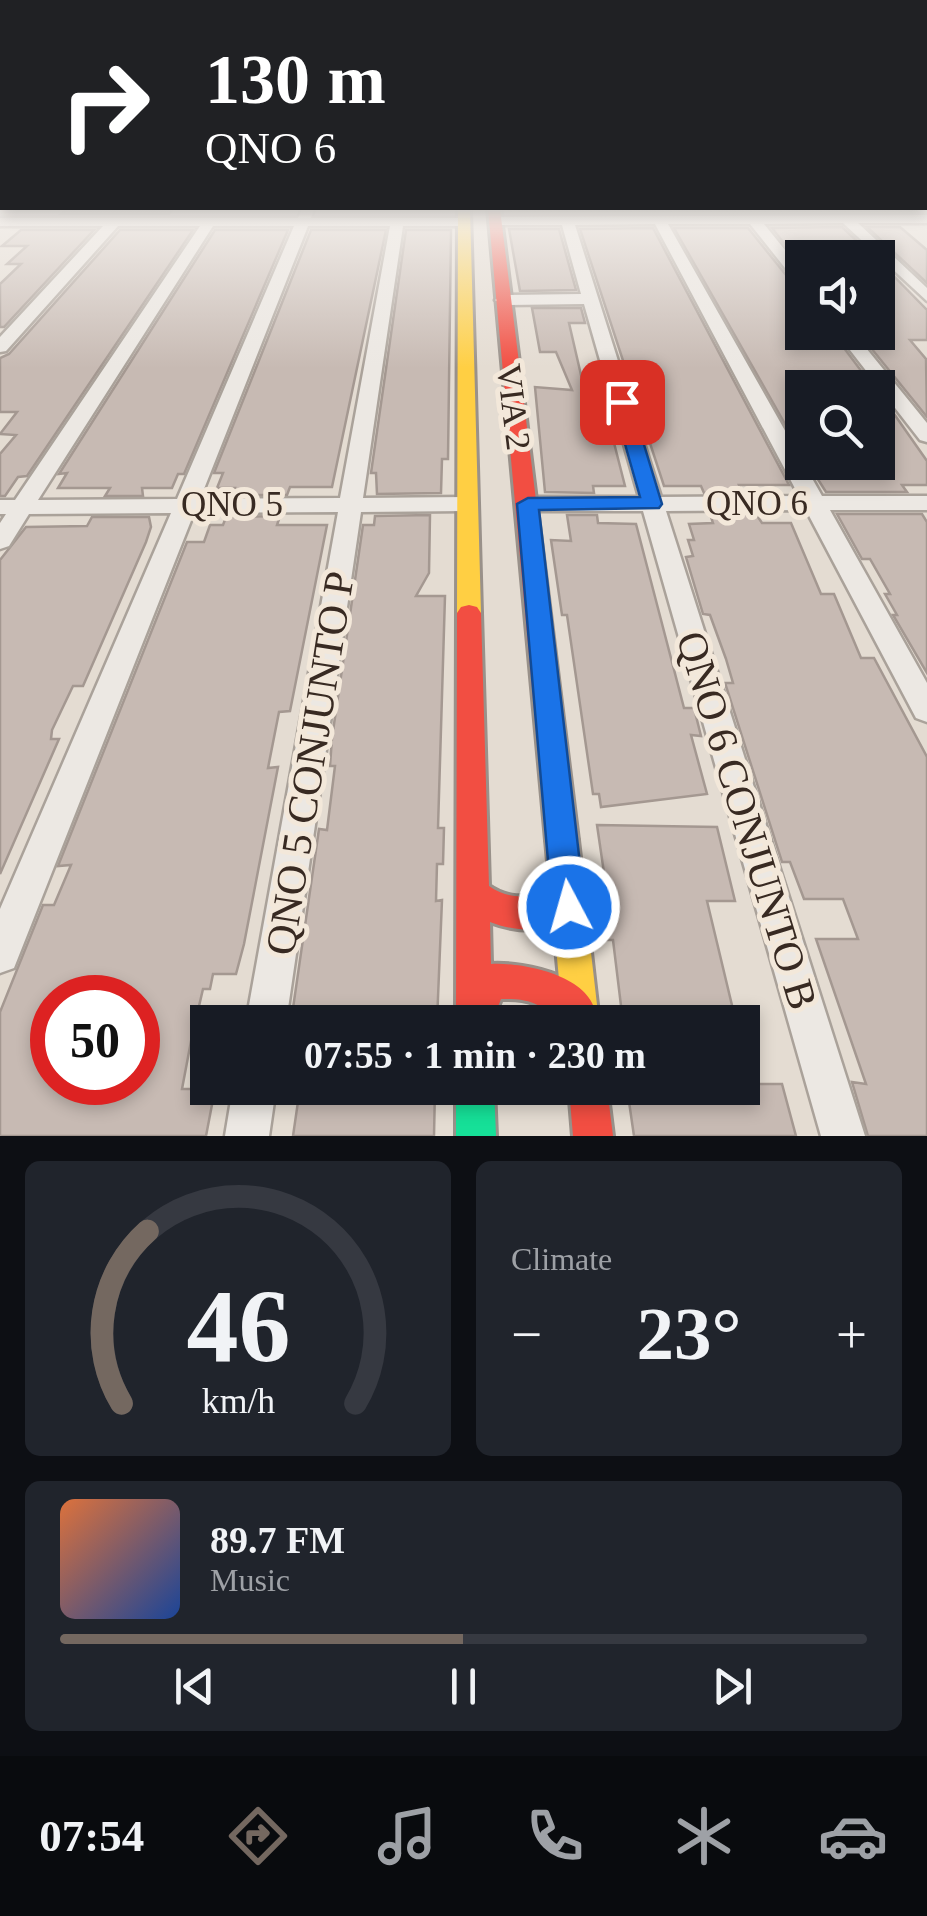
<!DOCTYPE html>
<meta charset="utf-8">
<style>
body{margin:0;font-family:"Times New Roman",serif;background:#20242c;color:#f1f3f6;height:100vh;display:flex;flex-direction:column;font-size:38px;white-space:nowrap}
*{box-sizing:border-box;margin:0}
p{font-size:32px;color:#9ea1a6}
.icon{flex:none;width:55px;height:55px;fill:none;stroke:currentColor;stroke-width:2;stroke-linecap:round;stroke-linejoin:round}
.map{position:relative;height:1136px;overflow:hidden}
.drawer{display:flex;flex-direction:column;gap:25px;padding:25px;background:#0d0f14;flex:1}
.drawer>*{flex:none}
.guide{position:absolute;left:0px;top:0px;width:928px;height:210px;box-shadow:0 5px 15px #0003;background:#202124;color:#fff;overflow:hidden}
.buttons{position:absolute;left:785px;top:240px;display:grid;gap:20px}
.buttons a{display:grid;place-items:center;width:110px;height:110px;border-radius:0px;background:#171b24;box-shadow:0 5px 15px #0003;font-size:50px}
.speed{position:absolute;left:30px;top:975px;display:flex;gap:20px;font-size:50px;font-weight:700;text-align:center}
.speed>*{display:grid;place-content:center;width:130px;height:130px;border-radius:50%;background:#171b24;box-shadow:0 5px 15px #0003;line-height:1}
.speed .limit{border:15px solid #d22;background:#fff;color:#111}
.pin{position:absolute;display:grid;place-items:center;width:85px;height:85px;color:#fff;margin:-42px;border-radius:20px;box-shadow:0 5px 15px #0006}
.me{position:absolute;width:110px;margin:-55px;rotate:354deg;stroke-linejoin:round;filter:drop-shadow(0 0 8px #0008)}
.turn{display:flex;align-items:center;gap:35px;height:210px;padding:0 40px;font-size:45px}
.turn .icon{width:130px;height:130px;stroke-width:2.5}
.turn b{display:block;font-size:70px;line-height:85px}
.big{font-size:75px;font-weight:700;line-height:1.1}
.drawer .widget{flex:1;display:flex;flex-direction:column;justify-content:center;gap:15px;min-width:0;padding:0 35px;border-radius:15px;background:#20242c}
.drawer .dial{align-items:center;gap:0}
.dial svg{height:260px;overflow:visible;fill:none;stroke:#363941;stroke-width:7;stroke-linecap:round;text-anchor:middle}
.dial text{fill:#f1f3f6;stroke:none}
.song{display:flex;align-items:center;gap:30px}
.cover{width:120px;height:120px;border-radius:15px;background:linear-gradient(135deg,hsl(20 70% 55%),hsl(220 70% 35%))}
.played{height:10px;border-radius:5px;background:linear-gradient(90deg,#746860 50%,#363941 50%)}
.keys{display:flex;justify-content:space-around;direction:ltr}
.heat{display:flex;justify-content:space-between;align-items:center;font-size:55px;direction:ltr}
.drawer .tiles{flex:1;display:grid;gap:25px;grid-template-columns:1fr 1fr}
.widget:last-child{grid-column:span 2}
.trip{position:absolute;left:190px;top:1005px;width:570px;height:100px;border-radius:0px;background:#171b24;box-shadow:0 5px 15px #0003;font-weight:700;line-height:100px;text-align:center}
.menu{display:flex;height:160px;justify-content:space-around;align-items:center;background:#090b0e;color:#9ea1a6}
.menu .icon{width:70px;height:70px}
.menu .on{color:#746860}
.menu b{font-size:45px;color:#f1f3f6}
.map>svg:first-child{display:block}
.green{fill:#d5d1b6}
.building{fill:#c7bab3;stroke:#a49891;stroke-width:2.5;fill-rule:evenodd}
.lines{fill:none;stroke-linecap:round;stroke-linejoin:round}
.street-casing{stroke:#aaa29a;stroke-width:5}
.fast-casing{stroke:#99918a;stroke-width:6}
.slow-casing{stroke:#99918a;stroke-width:6}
.jam-casing{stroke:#99918a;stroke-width:6}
.street{fill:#ece8e3;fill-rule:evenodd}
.fast{fill:#16e098;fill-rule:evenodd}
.slow{fill:#ffcf43;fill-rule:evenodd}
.jam{fill:#f24e42;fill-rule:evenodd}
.route{fill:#1a73e8;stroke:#114b97;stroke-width:2.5}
.labels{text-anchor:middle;stroke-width:10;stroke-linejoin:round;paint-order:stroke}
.street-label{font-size:35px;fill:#382a22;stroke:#f3e8da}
.near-street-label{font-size:42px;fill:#382a22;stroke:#f3e8da}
</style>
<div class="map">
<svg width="927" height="1136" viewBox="0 0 927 1136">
<rect width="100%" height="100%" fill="#e4dcd2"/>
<path class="green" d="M 506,209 L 927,209 L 927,216 L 512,217 Z"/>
<path class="building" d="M 67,209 L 173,209 L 169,214 L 61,214 Z
M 842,227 L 875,258 L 802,258 L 802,266 L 772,228 Z
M 867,227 L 900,227 L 927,250 L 927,283 Z
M 653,228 L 789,485 L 739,485 L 743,493 L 704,493 L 701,486 L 664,486 L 580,229 Z
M 674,228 L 748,228 L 794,285 L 802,287 L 802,332 L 832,332 L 874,388 L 802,388 L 802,454 Z
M 509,229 L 559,229 L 576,290 L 520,291 Z
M 21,230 L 94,230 L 4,327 L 0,327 L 0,284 L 21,264 L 7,264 L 27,246 L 2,246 Z
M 120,230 L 193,230 L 27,476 L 18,477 L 5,496 L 0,496 L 0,454 L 16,435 L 0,434 L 17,412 L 0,412 L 0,358 L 9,354 Z
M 215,230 L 288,230 L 184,474 L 178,474 L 172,488 L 142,488 L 143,496 L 105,496 L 110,488 L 58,488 L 67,473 L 59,474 Z
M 311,230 L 386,230 L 332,487 L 290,487 L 287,495 L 233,495 L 235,488 L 217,488 L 223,473 L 214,473 Z
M 406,230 L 451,230 L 448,459 L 442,459 L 441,493 L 377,494 L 376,473 L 371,473 Z
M 878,260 L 927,310 L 927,340 L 910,340 L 926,359 L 927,417 L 858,332 L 878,332 Z
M 532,308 L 581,308 L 585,323 L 569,323 L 584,388 L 600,388 L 625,486 L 593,486 L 594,493 L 545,492 L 535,387 L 572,390 L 556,352 L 540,352 Z
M 878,391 L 927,461 L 927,485 L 902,485 L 907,492 L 826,492 L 807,462 L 878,462 Z
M 710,514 L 756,514 L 762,523 L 791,523 L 821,594 L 834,594 L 861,658 L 874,658 L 927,757 L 927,1136 L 868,1136 L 852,1082 L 866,1084 L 816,939 L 858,939 L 843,899 L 804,899 L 790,862 L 782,862 L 725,683 L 733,683 L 726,659 L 710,615 L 703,614 L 686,557 L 693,556 L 688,540 L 694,540 L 689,524 L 713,523 Z
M 837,514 L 922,514 L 927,522 L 927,673 L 893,615 L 897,615 L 885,594 L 890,594 L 870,559 L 862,559 Z
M 430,515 L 429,573 L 416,596 L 445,596 L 438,828 L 444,828 L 443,864 L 437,864 L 436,901 L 442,900 L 437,1022 L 291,1022 L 319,829 L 327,830 L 335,766 L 330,766 L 332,738 L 363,525 L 374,525 L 375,516 Z
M 567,515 L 597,515 L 598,523 L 636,524 L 684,708 L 694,708 L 701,736 L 691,735 L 707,794 L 601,807 L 599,794 L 593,794 L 567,615 L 562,615 L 551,540 L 571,541 Z
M 280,516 L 277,525 L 327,525 L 290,711 L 279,712 L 268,768 L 278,767 L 244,944 L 236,974 L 213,974 L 210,989 L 203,989 L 192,1036 L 182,1089 L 215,1089 L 206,1136 L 0,1136 L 0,1012 L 43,905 L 54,905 L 71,865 L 58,866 L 187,542 L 204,542 L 210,525 L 223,525 L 226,517 ZM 52,998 L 138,998 L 138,1082 L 52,1082 Z
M 149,517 L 151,527 L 146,542 L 83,686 L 73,686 L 52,730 L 51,739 L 59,739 L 0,874 L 0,560 L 26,527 L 87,526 L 92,517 Z
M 597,825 L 717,827 L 735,901 L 707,901 L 736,1022 L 623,1022 L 613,940 L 604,940 L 600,900 L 608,900 Z
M 742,1084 L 782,1084 L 796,1136 L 634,1136 L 627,1088 L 742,1088 Z
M 300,1088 L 329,1088 L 329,1092 L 435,1088 L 434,1136 L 293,1136 Z"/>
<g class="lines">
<defs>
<path id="street" d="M 302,209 L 314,209 L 311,218 L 464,218 L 470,222 L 464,226 L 403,226 L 363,498 L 465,497 L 476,504 L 465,511 L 361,512 L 286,1022 L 246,1022 L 338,512 L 194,513 L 14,968 L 0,973 L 0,909 L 171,513 L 29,514 L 9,546 L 0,549 L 0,523 L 6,514 L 0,514 L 0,500 L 15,500 L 200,226 L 118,226 L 6,351 L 0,352 L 0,337 L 103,226 L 0,226 L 0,218 L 298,218 ZM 213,226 L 294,226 L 177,499 L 38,500 ZM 308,226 L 390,226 L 340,498 L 200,499 Z
M 927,215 L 927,223 L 858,223 L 927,288 L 927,301 L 843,223 L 764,224 L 802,271 L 802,284 L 797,283 L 750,224 L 668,224 L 822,496 L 927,496 L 927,510 L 830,510 L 927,683 L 927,722 L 916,718 L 806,510 L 666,511 L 865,1136 L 821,1136 L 643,511 L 527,511 L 516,504 L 527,497 L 639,497 L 584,304 L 503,305 L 495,300 L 503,295 L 581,294 L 562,225 L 496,225 L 490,221 L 496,217 ZM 655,224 L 799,496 L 661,497 L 575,225 Z
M 836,332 L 853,332 L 927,423 L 927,442 L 920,440 Z
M 233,1088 L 276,1088 L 269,1136 L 225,1136 Z"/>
<path id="fast" d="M 456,1088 L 494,1088 L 496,1136 L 456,1136 Z"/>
<path id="slow" d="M 458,209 L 470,209 L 481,613 L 477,619 L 461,619 L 457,613 Z
M 562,826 L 573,830 L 578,840 L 599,1022 L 563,1022 L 546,840 L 551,830 Z"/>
<path id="jam" d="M 488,209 L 500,209 L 578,840 L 573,850 L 562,854 L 551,850 L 546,840 Z
M 469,605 L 477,607 L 481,613 L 489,886 C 523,910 550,883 581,895 L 586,907 L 581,919 C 550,931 521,934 490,922 L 491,964 C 525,962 599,977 596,1022 L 559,1022 C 541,1003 528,998 501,999 L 492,1022 L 456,1022 L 457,613 L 461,607 Z
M 569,1088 L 607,1088 L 613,1136 L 573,1136 Z"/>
</defs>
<use href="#street" class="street-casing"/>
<use href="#fast" class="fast-casing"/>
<use href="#slow" class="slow-casing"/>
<use href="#jam" class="jam-casing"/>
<use href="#street" class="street"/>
<use href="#fast" class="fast"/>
<use href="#slow" class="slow"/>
<use href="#jam" class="jam"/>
</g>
<linearGradient id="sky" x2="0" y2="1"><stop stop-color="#96bcd8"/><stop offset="0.57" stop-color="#f3efeb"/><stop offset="1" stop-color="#f3efeb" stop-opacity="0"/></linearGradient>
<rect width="927" height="368" fill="url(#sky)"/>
<path class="route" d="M 622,396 L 631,402 L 662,504 L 659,508 L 539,510 L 585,907 L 581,918 L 569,923 L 557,918 L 552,907 L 517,504 L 528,498 L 640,497 L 613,402 Z"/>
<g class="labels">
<g class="street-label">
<text transform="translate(514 407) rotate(83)" y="12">VIA 2</text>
<text x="757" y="515">QNO 6</text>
<text x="232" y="516">QNO 5</text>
</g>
<g class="near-street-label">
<text transform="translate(309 763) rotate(-81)" y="15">QNO 5 CONJUNTO P</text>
<text transform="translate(748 820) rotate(73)" y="15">QNO 6 CONJUNTO B</text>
</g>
</g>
</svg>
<div class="buttons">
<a><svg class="icon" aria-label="sound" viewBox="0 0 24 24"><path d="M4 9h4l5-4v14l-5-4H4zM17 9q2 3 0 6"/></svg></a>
<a><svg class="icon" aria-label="search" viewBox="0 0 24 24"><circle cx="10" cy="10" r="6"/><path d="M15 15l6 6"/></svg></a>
</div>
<div class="speed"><div class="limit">50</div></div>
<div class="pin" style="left:622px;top:402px;background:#d93025"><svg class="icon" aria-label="arrive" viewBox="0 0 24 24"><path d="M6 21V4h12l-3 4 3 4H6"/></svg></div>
<svg class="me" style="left:569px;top:907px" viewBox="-20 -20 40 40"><circle r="17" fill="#1a73e8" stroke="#fff" stroke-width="3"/><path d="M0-11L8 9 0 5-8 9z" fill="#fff"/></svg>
<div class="trip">07:55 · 1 min · 230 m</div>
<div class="guide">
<div class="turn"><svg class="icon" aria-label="right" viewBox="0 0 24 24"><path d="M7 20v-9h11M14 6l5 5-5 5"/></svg><div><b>130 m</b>QNO 6</div></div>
</div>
</div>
<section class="drawer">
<div class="tiles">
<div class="widget dial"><svg viewBox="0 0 100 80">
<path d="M14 69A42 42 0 1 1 86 69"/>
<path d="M14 69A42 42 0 0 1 22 16" stroke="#746860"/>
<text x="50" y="56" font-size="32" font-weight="700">46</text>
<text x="50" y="72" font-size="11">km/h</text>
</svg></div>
<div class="widget"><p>Climate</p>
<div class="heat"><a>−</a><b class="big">23°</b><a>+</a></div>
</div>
<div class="widget">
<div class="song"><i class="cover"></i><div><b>89.7 FM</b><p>Music</p></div></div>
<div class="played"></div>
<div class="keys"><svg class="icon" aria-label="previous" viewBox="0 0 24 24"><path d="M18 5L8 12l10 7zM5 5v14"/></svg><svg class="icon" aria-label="pause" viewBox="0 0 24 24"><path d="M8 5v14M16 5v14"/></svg><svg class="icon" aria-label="next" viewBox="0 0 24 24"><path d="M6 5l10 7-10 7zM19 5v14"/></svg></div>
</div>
</div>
</section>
<nav class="menu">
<b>07:54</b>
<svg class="icon on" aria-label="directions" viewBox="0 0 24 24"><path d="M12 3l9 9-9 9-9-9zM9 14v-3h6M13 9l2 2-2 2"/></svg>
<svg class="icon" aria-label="music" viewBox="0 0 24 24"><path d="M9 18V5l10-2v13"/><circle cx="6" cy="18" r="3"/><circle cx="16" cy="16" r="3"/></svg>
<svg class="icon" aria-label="phone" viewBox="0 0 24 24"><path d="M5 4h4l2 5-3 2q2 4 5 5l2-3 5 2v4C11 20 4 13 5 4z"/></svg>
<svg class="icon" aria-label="climate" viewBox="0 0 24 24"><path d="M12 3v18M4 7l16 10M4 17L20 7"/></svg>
<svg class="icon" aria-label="car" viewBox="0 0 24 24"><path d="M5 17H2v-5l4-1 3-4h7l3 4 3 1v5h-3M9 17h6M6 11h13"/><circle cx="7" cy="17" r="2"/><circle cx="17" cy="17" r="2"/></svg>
</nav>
